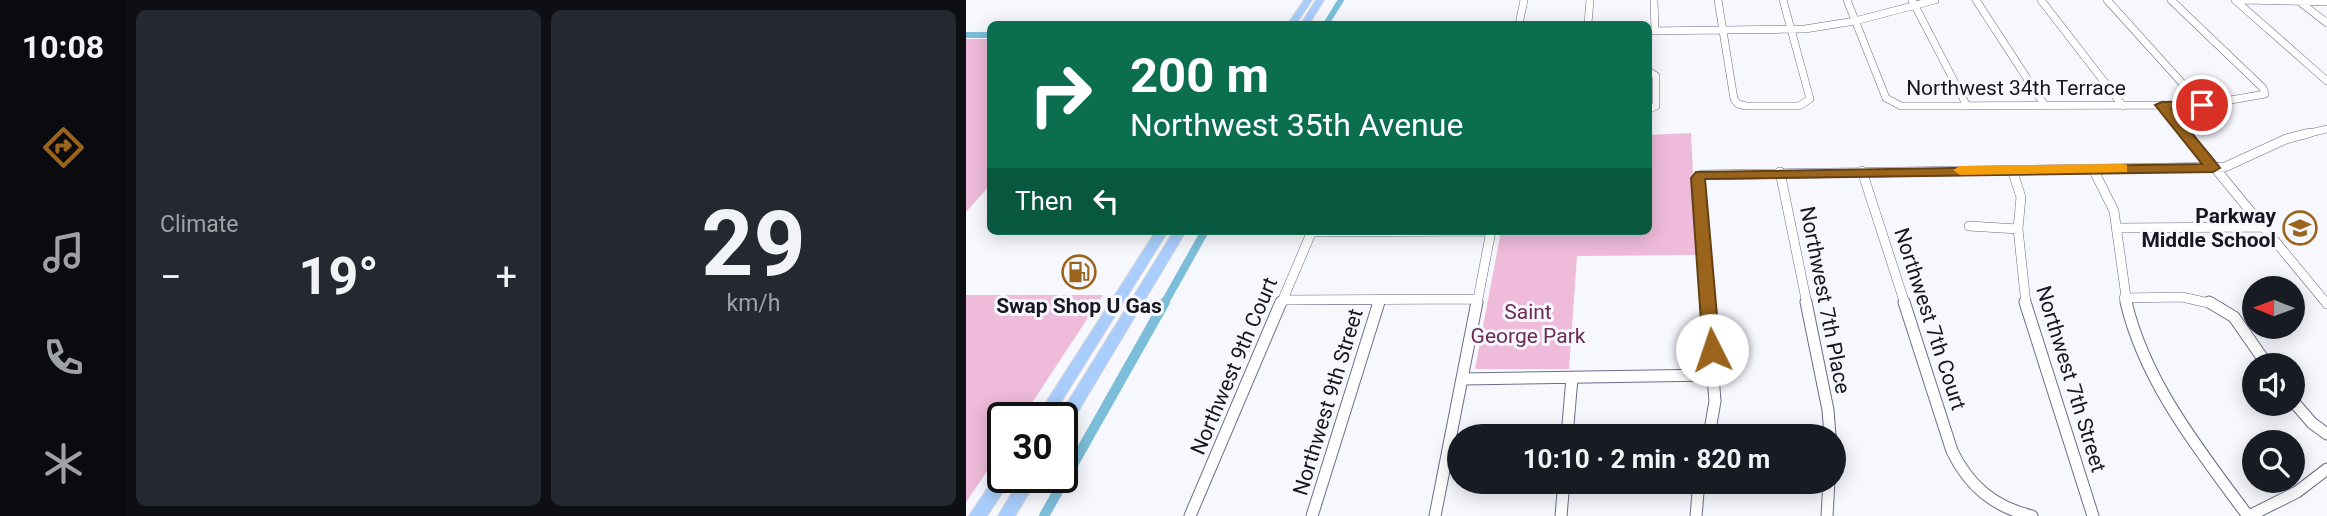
<!DOCTYPE html>
<meta charset="utf-8">
<style>
body{margin:0;font-family:Roboto,sans-serif;background:#242831;color:#f1f3f6;height:100vh;display:flex;flex-direction:column;font-size:26px;white-space:nowrap}
*{box-sizing:border-box;margin:0}
p{font-size:23px;color:#9ea1a6}
.icon{flex:none;width:38px;height:38px;fill:none;stroke:currentColor;stroke-width:2;stroke-linecap:round;stroke-linejoin:round}
.map{position:relative;flex:1;overflow:hidden}
.sheet{display:flex;flex-direction:column;gap:10px;padding:10px;background:#0d0f14;width:840px}
.sheet>*{flex:none}
.guide{position:absolute;left:21px;top:21px;width:665px;height:214px;border-radius:10px;box-shadow:0 4px 18px #0003;background:#0b6e4f;color:#fff;overflow:hidden}
.needle{width:46px;rotate:271deg}
.fabs{position:absolute;left:1276px;top:276px;display:grid;gap:14px}
.fabs a{display:grid;place-items:center;width:63px;height:63px;border-radius:50%;background:#171b24;box-shadow:0 4px 18px #0003;font-size:35px}
.speed{position:absolute;left:21px;top:402px;display:flex;gap:14px;font-size:35px;font-weight:700;text-align:center}
.speed>*{display:grid;place-content:center;width:91px;height:91px;border-radius:50%;background:#171b24;box-shadow:0 4px 18px #0003;line-height:1}
.speed .limit{border:4px solid #111;border-radius:10px;background:#fff;color:#111}
.pin{position:absolute;display:grid;place-items:center;width:60px;height:60px;color:#fff;margin:-30px;border:4px solid #fff;border-radius:50%;box-shadow:0 2px 7px #0007}
.me{position:absolute;width:77px;margin:-38px;rotate:356deg;stroke-linejoin:round;filter:drop-shadow(0 0 5px #0008)}
.turn{display:flex;align-items:center;gap:24px;height:147px;padding:0 28px;font-size:32px}
.turn .icon{width:91px;height:91px;stroke-width:2.5}
.turn b{display:block;font-size:49px;line-height:60px}
.then{display:flex;align-items:center;height:66px;padding:0 28px;background:#0003;gap:14px;font-size:26px}
.big{font-size:52px;font-weight:700;line-height:1.1}
.sheet .card{flex:1;display:flex;flex-direction:column;justify-content:center;gap:10px;min-width:0;padding:0 24px;border-radius:10px;background:#242831}
.sheet .dial{align-items:center;gap:0}
.dial b{font-size:91px;line-height:1}
.heat{display:flex;justify-content:space-between;align-items:center;font-size:38px;direction:ltr}
.sheet .tiles{flex:1;display:grid;gap:10px;grid-template-columns:repeat(2,1fr)}
.trip{position:absolute;left:481px;top:424px;width:399px;height:70px;border-radius:35px;background:#171b24;box-shadow:0 4px 18px #0003;font-weight:700;line-height:70px;text-align:center}
main{display:flex;flex:1;min-height:0}
.tabs{display:flex;flex-direction:column;width:126px;justify-content:space-around;align-items:center;background:#090b0e;color:#9ea1a6}
.tabs .icon{width:49px;height:49px}
.tabs .active{color:#9a641d}
.tabs b{font-size:32px;color:#f1f3f6}
.map>svg:first-child{display:block}
.green{fill:#eebbda}
.lines{fill:none;stroke-linecap:round;stroke-linejoin:round}
.canal-far2{stroke:#7cbed9;stroke-width:6}
.canal-far1{stroke:#7cbed9;stroke-width:8}
.canal{stroke:#7cbed9;stroke-width:10}
.minor-far2-casing{stroke:#6d6d8a;stroke-width:8}
.minor-far1-casing{stroke:#6d6d8a;stroke-width:10}
.minor-casing{stroke:#6d6d8a;stroke-width:13}
.major-casing{stroke:#d5d5d7;stroke-width:2}
.minor-far2{stroke:#fff;stroke-width:7}
.minor-far1{stroke:#fff;stroke-width:9}
.minor{stroke:#fff;stroke-width:11}
.major{fill:#a9cefd;fill-rule:evenodd}
.route{fill:#9a641d;stroke:#644113;stroke-width:2}
.slow{fill:#f59e0b}
.labels{text-anchor:middle;stroke-width:6;stroke-linejoin:round;paint-order:stroke}
.street-label{font-size:21px;fill:#171722;stroke:#f7f7fe}
.poi-label{font-size:21px;font-weight:bold;fill:#171722;stroke:#f7f7fe;text-anchor:end}
.park-label{font-size:21px;fill:#6b2b56;stroke:#f7f7fe}
</style>
<main>
<nav class="tabs">
<b>10:08</b>
<svg class="icon active" aria-label="directions" viewBox="0 0 24 24"><path d="M12 3l9 9-9 9-9-9zM9 14v-3h6M13 9l2 2-2 2"/></svg>
<svg class="icon" aria-label="music" viewBox="0 0 24 24"><path d="M9 18V5l10-2v13"/><circle cx="6" cy="18" r="3"/><circle cx="16" cy="16" r="3"/></svg>
<svg class="icon" aria-label="phone" viewBox="0 0 24 24"><path d="M5 4h4l2 5-3 2q2 4 5 5l2-3 5 2v4C11 20 4 13 5 4z"/></svg>
<svg class="icon" aria-label="climate" viewBox="0 0 24 24"><path d="M12 3v18M4 7l16 10M4 17L20 7"/></svg>
</nav>
<section class="sheet">
<div class="tiles">
<div class="card"><p>Climate</p>
<div class="heat"><a>−</a><b class="big">19°</b><a>+</a></div>
</div>
<div class="card dial"><b>29</b><p>km/h</p></div>
</div>
</section>
<div class="map">
<svg width="1361" height="516" viewBox="0 0 1361 516">
<rect width="100%" height="100%" fill="#f7f7fe"/>
<path class="green" d="M 0,39 L 24,39 L 24,185 L 0,212 Z
M 725,133 L 731,255 L 611,256 L 603,369 L 509,369 L 535,231 L 682,231 L 683,135 Z
M 0,295 L 137,295 L 56,418 L 37,418 L 37,448 L 0,502 Z"/>
<g class="lines">
<path class="canal-far2" d="M 360,24 L 375,0
M 0,35 L 24,35"/>
<path class="canal-far1" d="M 198,304 L 239,231"/>
<path class="canal" d="M 78,516 L 199,302"/>
<defs>
<path id="minor-far2" d="M 688,0 L 689,31
M 752,0 L 768,99 L 772,104 L 780,106 L 833,106 L 844,99 L 817,0
M 881,0 L 920,98 L 935,106 L 1236,105 L 1299,94 L 1297,88 L 1205,0
M 946,0 L 1001,106
M 1010,0 L 1079,106
M 1075,0 L 1157,106
M 1141,0 L 1236,105
M 1269,0 L 1361,81
M 1278,0 L 1361,2
M 1334,2 L 1361,23
M 553,24 L 558,0
M 622,24 L 624,0
M 682,31 L 839,29 L 889,21 L 969,0
M 682,71 L 690,76 L 690,106 L 682,110
M 1196,105 L 1221,135
M 1336,135 L 1361,129"/>
<path id="minor-far1" d="M 1220,133 L 1361,304
M 1127,169 L 1148,211 L 1161,304
M 1046,170 L 1055,197 L 1052,229 L 1060,304
M 896,171 L 939,304
M 814,172 L 841,304
M 1003,226 L 1052,229
M 1150,228 L 1296,227
M 345,232 L 525,231 L 511,304
M 1158,298 L 1216,297 L 1247,304
M 317,300 L 512,299
M 315,304 L 346,231
M 413,304 L 414,300
M 742,304 L 732,178 L 735,175 L 1259,167 L 1320,139 L 1343,133"/>
<path id="minor" d="M 741,302 L 749,401 L 743,436
M 840,302 L 862,410 L 864,436
M 938,302 L 986,451 C 1003,486 1028,507 1066,516
M 1059,302 L 1127,516
M 1160,302 C 1179,383 1234,451 1282,516
M 1243,302 L 1268,317 L 1302,366
M 497,379 L 747,375
M 1326,400 L 1346,423 L 1361,434
M 601,436 L 606,378
M 224,516 L 315,302
M 346,516 L 413,302
M 469,516 L 511,302
M 595,516 L 598,481
M 730,516 L 733,481
M 861,516 L 863,481
M 1283,516 L 1331,492 L 1361,469"/>
<path id="major" d="M 338,0 L 346,0 L 330,24 L 322,24 Z
M 350,0 L 358,0 L 343,24 L 335,24 Z
M 190,231 L 202,231 L 85,418 L 70,418 Z
M 208,231 L 220,231 L 101,430 L 96,431 L 96,418 L 92,418 Z
M 37,471 L 37,478 L 46,478 L 21,516 L 3,516 L 32,473 Z
M 55,478 L 72,478 L 49,516 L 32,516 Z"/>
</defs>
<use href="#minor-far2" class="minor-far2-casing"/>
<use href="#minor-far1" class="minor-far1-casing"/>
<use href="#minor" class="minor-casing"/>
<use href="#major" class="major-casing"/>
<use href="#minor-far2" class="minor-far2"/>
<use href="#minor-far1" class="minor-far1"/>
<use href="#minor" class="minor"/>
<use href="#major" class="major"/>
</g>
<path class="route" d="M 1236,101 L 1241,102 L 1241,108 L 1206,109 L 1252,165 L 1254,168 L 1247,172 L 739,179 L 754,350 L 752,355 L 739,355 L 737,350 L 725,178 L 730,172 L 1236,164 L 1189,105 L 1196,102 Z"/>
<path class="slow" d="M 1156,164 L 1161,165 L 1161,172 L 994,175 L 987,170 L 994,166 Z"/>
<defs>
<symbol id="school-ring" viewBox="-11 -11 22 22"><circle r="9.5" fill="#f7f7fe" stroke="#9a641d" stroke-width="1.5"/><path d="M0-5L7-2L0 1L-7-2ZM-4 1L0 2.5L4 1V4Q0 6-4 4Z" fill="#9a641d"/></symbol>
<symbol id="fuel-ring" viewBox="-11 -11 22 22"><circle r="9.5" fill="#f7f7fe" stroke="#9a641d" stroke-width="1.5"/><path d="M-5.5-6h7V0h2V4h1.3V-2.5L3-4.5l.8-.8L6-3V5H2.5V1h-1V6h-7ZM-4.2-4.7v3.2H.2V-4.7Z" fill="#9a641d"/></symbol>
</defs>
<g fill-rule="evenodd">
<use href="#school-ring" x="1315" y="209" width="38" height="38"/>
<use href="#fuel-ring" x="94" y="253" width="38" height="38"/>
</g>
<g class="labels">
<g class="street-label">
<text x="1050" y="95">Northwest 34th Terrace</text>
<text transform="translate(859 300) rotate(79)" y="7">Northwest 7th Place</text>
<text transform="translate(964 319) rotate(72)" y="7">Northwest 7th Court</text>
<text transform="translate(268 366) rotate(-67)" y="7">Northwest 9th Court</text>
<text transform="translate(1105 379) rotate(73)" y="7">Northwest 7th Street</text>
<text transform="translate(362 402) rotate(-73)" y="7">Northwest 9th Street</text>
</g>
<g class="poi-label">
<text x="1310" y="223">Parkway<tspan x="1310" dy="24">Middle School</tspan></text>
<text x="113" y="313" text-anchor="middle">Swap Shop U Gas</text>
</g>
<g class="park-label">
<text x="562" y="319">Saint<tspan x="562" dy="24">George Park</tspan></text>
</g>
</g>
</svg>
<div class="fabs">
<a><svg class="needle" viewBox="-14 -14 28 28"><path d="M0-13l5 13h-10z" fill="#e53935"/><path d="M0 13l5-13h-10z" fill="#9ea1a6"/></svg></a>
<a><svg class="icon" aria-label="sound" viewBox="0 0 24 24"><path d="M4 9h4l5-4v14l-5-4H4zM17 9q2 3 0 6"/></svg></a>
<a><svg class="icon" aria-label="search" viewBox="0 0 24 24"><circle cx="10" cy="10" r="6"/><path d="M15 15l6 6"/></svg></a>
</div>
<div class="speed"><div class="limit">30</div></div>
<div class="pin" style="left:1236px;top:105px;background:#d93025"><svg class="icon" aria-label="arrive" viewBox="0 0 24 24"><path d="M6 21V4h12l-3 4 3 4H6"/></svg></div>
<svg class="me" style="left:746px;top:350px" viewBox="-20 -20 40 40"><circle r="19" fill="#fff"/><path d="M0-13L10 11 0 6-10 11z" fill="#9a641d"/></svg>
<div class="trip">10:10 · 2 min · 820 m</div>
<div class="guide">
<div class="turn"><svg class="icon" aria-label="right" viewBox="0 0 24 24"><path d="M7 20v-9h11M14 6l5 5-5 5"/></svg><div><b>200 m</b>Northwest 35th Avenue</div></div>
<div class="then">Then<svg class="icon" aria-label="left" viewBox="0 0 24 24"><path d="M17 20v-9H6M10 6l-5 5 5 5"/></svg></div>
</div>
</div>
</main>
